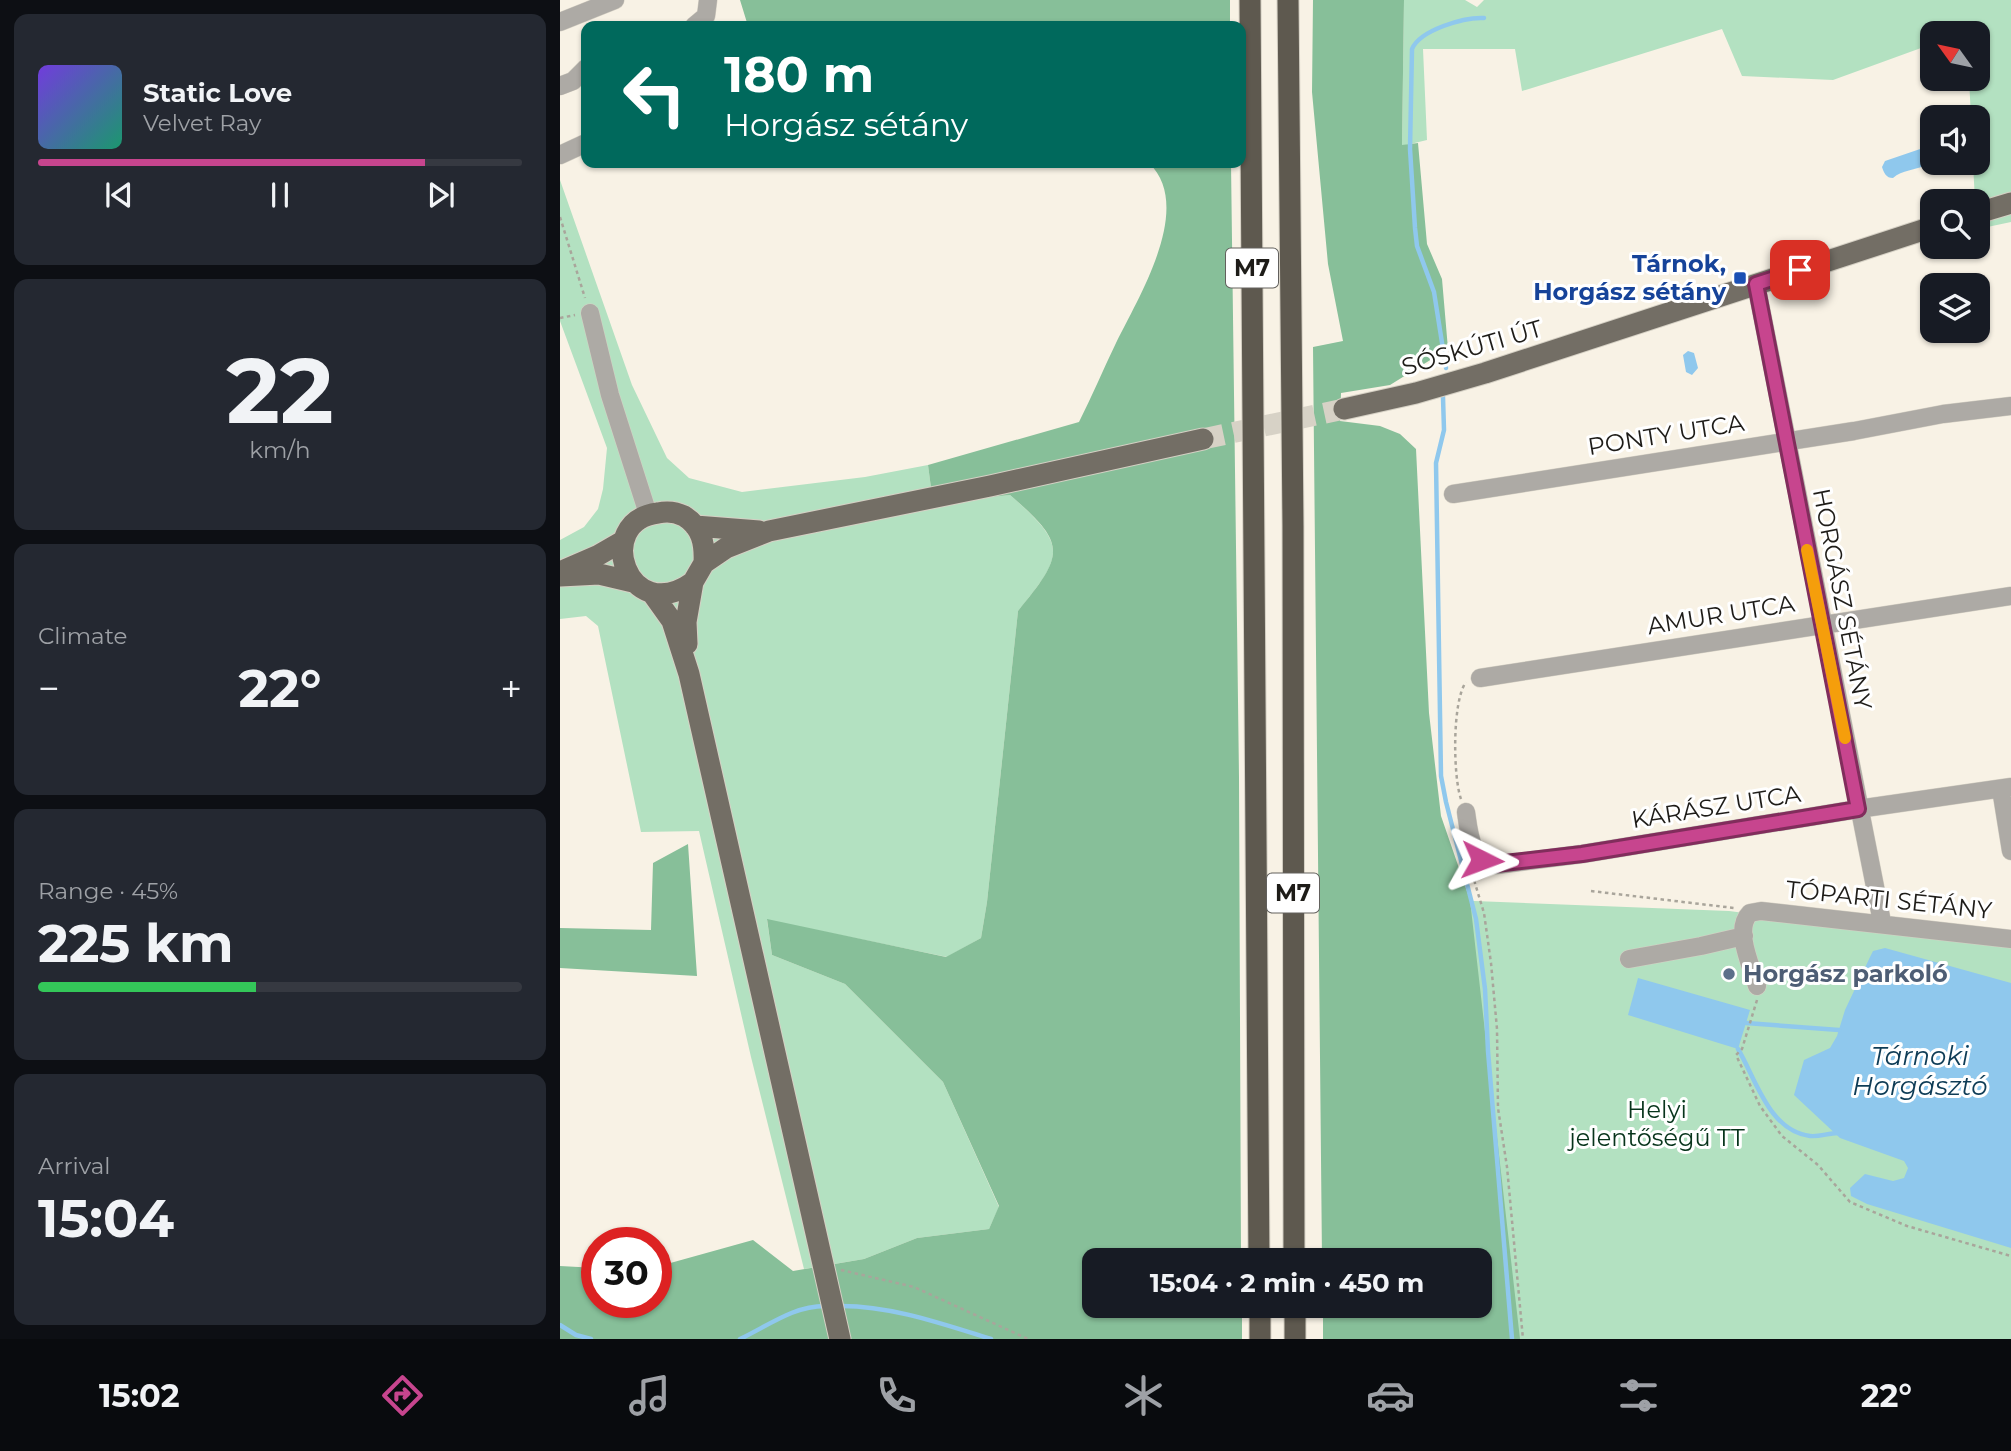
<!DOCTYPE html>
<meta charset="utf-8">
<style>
body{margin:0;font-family:Montserrat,sans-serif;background:#242831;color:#f1f3f6;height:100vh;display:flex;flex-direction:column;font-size:26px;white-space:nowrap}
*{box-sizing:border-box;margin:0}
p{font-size:23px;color:#9ea1a6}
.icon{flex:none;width:38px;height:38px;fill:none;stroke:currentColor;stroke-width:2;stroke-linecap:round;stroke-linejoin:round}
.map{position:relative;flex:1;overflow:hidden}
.panel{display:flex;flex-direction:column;gap:14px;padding:14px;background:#0d0f14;width:560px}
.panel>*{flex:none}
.guide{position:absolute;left:21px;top:21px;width:665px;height:147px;border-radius:14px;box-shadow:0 2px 5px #0004;background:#00695c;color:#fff;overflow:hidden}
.needle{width:46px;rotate:303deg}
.controls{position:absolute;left:1360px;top:21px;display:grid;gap:14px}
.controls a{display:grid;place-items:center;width:70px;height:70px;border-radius:14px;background:#171b24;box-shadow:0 2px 5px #0004;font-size:35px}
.speed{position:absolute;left:21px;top:1227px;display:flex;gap:14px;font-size:35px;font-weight:700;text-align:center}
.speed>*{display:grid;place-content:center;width:91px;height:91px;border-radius:50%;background:#171b24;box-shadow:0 2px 5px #0004;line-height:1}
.speed .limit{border:10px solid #d22;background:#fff;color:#111}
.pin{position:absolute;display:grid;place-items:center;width:60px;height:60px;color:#fff;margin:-30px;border-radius:14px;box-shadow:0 4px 10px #0006}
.me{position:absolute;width:77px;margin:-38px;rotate:93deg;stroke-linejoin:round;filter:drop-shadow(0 0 5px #0008)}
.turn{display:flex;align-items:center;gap:24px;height:147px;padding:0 28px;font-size:32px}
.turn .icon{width:91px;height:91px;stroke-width:2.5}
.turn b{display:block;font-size:49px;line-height:60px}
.big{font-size:52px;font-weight:700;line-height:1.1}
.panel .card{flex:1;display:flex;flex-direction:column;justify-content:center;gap:10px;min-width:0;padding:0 24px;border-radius:14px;background:#242831}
.panel .dial{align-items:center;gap:0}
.dial b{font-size:91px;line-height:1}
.song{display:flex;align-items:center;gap:21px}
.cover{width:84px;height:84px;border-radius:10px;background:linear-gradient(135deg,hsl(260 70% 55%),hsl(160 70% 35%))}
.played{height:7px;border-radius:4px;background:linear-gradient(90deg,#c7458e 80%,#363941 80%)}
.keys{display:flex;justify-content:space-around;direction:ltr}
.heat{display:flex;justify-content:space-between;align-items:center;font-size:38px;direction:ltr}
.charge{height:10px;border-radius:5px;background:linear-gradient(90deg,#34c759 45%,#363941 0)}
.trip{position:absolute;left:522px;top:1248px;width:410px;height:70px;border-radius:14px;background:#171b24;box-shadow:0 2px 5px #0004;font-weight:700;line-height:70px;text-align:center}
.tab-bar{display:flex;height:112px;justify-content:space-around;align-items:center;background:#090b0e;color:#9ea1a6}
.tab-bar .icon{width:49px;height:49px}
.tab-bar .current{color:#c7458e}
.tab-bar b{font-size:32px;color:#f1f3f6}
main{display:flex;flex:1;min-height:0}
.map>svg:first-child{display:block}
.green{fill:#b3e1c1}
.forest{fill:#87bf99}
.water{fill:#8fc8ed}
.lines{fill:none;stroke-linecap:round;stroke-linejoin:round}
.stream{stroke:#8fc8ed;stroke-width:4.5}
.major-tunnel{stroke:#d7d2c6;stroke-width:21;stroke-dasharray:21 10;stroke-linecap:butt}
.minor-casing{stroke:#d5d0c4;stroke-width:19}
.major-casing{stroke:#d5d0c4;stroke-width:23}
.highway-casing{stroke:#d5d0c4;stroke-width:23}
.path{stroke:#a9a59b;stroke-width:2.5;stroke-dasharray:3.5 3.5;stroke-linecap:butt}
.minor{stroke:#adaaa5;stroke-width:18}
.major{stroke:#736e65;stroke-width:21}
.highway{stroke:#5e594f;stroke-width:21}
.route-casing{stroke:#812d5c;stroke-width:18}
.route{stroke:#c7458e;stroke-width:12}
.slow{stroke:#f59e0b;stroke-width:12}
.transit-dot{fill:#1a4fb4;stroke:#fff;stroke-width:2.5}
.service-dot{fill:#5c6f8a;stroke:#fff;stroke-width:2.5}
.labels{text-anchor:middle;stroke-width:6;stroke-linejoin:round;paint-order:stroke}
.shield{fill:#fff;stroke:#62605d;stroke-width:2}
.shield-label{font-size:23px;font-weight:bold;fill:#1e1c18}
.transit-label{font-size:24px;font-weight:bold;fill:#164399;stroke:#fff;text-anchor:end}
.street-label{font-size:24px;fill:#1e1c18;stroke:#fff}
.service-label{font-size:24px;font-weight:bold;fill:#4e5e75;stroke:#fff;text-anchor:start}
.park-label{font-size:24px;fill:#07341b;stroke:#fff}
.water-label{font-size:26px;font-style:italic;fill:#0e3c56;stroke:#fff}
</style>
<main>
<section class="panel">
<div class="card">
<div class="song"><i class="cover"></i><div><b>Static Love</b><p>Velvet Ray</p></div></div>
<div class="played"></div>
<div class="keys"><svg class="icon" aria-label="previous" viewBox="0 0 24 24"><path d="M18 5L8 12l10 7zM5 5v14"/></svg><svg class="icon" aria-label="pause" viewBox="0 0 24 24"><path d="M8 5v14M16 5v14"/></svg><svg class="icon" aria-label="next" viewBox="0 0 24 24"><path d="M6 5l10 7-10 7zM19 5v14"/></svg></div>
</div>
<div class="card dial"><b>22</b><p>km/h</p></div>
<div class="card"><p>Climate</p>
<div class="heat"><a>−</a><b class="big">22°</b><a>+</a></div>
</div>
<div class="card"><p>Range · 45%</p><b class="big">225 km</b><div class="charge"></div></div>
<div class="card"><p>Arrival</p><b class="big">15:04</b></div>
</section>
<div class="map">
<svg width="1451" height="1339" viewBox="0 0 1451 1339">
<rect width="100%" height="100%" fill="#f8f2e5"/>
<path class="green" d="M 844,0 L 905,0 L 917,7 L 924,0 L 1451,0 L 1451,222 L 1418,229 L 1418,201 L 1415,201 L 1413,163 L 1418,163 L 1418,117 L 1411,117 L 1409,79 L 1418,79 L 1418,33 L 1372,33 L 1372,44 L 1273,80 L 1182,76 L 1162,29 L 962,91 L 955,49 L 863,49 L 867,140 L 842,146 Z
M 0,180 L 72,385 L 107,458 L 129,478 L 182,492 L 305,477 L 368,465 L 373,503 L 450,495 C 507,545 505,554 458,611 L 427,902 L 421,938 L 387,957 L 207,920 L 212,955 L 285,984 L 383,1082 L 439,1207 L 429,1229 L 357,1238 L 304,1259 L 244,1269 L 191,1057 L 139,831 L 81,832 L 38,626 L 26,616 L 0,619 L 0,540 L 24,527 L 38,509 L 43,489 L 47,448 L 0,321 Z
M 889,900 L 1169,911 L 1451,947 L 1451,1339 L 847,1339 L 919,1306 L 919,1260 Z"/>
<path class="forest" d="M 180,0 L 670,0 L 670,26 L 188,26 Z
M 753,0 L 844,0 L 842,145 L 858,143 L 867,244 L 882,279 L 888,349 L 830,385 L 781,393 L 780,421 L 820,426 L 840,434 L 856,449 L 869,713 L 881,816 L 910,900 L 960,1339 L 763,1339 L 763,1306 L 919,1306 L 919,1260 L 762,1260 L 753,347 L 783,341 L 768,264 L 752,92 Z
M 589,163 L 671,163 L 679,777 L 681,1260 L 534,1260 L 534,1306 L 682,1306 L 682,1339 L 0,1339 L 0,1266 L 37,1268 L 37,1302 L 96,1302 L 96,1267 L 193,1240 L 233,1271 L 304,1259 L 357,1238 L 429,1229 L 439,1206 L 383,1082 L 285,984 L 212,955 L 207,919 L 386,957 L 421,938 L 427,902 L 458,611 C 505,554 507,544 450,495 L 373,503 L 368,465 L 519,422 C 532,396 543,370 556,343 C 578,298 635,207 589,163 Z
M 128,844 L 137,976 L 0,968 L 0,928 L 91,930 L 93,863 Z"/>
<path class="water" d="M 1366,147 L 1369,152 L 1367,165 C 1355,170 1342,170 1333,178 C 1326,178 1324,173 1322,167 L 1325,161 Z
M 1128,351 L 1134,353 L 1138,368 L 1132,375 L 1126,372 L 1123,355 Z
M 1325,948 L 1451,983 L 1451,1248 L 1307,1204 L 1291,1196 L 1290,1188 L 1305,1174 L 1333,1181 L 1344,1178 L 1348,1168 L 1344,1161 L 1280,1138 L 1234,1095 L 1244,1060 L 1270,1048 L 1277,1036 L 1285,1010 L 1310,957 L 1313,951 Z
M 1078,978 L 1190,1010 L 1178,1049 L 1068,1015 Z"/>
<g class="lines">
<path class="stream" d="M 886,368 L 874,292 L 857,246 L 855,228 L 850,149 L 852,49 C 860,30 904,17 924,18
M 883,397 L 884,430 L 876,463 L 881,776 L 886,802 L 916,919 L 925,989 L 928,1051 L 952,1339
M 1186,1023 L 1279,1030
M 1178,1049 C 1196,1079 1209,1131 1250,1136 C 1260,1137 1268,1133 1278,1133
M 278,1306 C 329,1305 383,1324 431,1339
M 0,1325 L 16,1335 L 31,1339
M 180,1339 C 208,1326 233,1306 265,1306"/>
<path class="major-tunnel" d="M 643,439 L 784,409"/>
<defs>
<path id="minor" d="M 0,22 L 55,0
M 134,26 L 146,16 L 148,0
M 0,86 L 13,81 L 26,68
M 0,155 L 26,143
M 1196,284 L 1322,922
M 30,313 L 50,395 L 88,514
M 893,494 L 1294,431 L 1383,414 L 1451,406
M 920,678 L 1451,596
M 1441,789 L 1451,851
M 906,812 C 909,833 911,862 936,865 L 1022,854 L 1298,809 L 1451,787
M 1069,959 L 1141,946 L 1184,936
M 1197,986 C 1192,967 1173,930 1190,913 L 1201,911 L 1451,939"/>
<path id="major" d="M 1418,213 L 1451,203
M 784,409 L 856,393 L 925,373 L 1372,227
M 135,526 L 199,531
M 2,571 L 37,556 L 63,541
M 0,576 L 39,574 L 73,582
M 133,582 C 67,629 32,521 98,513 C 107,511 116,512 124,516 C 142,527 145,544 144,563
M 92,593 L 112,621 L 129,674 L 280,1339
M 127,644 L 126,622 L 133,582 L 144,563 L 166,548 L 209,531 L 430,486 L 643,439"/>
<path id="highway" d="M 690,0 L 699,1260
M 728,0 L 733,526 L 734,1260
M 700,1306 L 700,1339
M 735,1306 L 735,1339"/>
</defs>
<use href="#minor" class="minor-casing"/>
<use href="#major" class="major-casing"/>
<use href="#highway" class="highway-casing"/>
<path class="path" d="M 0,217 L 25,298
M 0,318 L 15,315
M 901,799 C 893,777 892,701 906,682
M 916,874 L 914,880 L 924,913 L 931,963 L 937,1029 L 938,1108 L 947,1167 L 963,1339
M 1031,891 L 1174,908
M 1197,1000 L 1182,1049 L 1176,1055 L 1200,1106 L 1222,1136 L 1258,1165 L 1290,1202 L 1347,1226 L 1451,1256
M 281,1270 L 354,1287 L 468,1339"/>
<use href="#minor" class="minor"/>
<use href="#major" class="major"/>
<use href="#highway" class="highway"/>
</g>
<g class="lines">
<defs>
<path id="route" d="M 922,860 L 936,864 L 1022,854 L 1298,809 L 1196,284 L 1240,270"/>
</defs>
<use href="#route" class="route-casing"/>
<use href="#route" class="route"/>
<path class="slow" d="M 1247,550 L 1285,738"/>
</g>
<rect class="transit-dot" x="1173" y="271" width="14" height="14" rx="3.5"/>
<circle class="service-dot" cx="1169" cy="974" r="7"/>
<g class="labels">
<g class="shield">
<rect x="666" y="248.5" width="52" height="39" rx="5"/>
<rect x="707" y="873.5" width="52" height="39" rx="5"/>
</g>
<g class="shield-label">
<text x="692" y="276">M7</text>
<text x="733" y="901">M7</text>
</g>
<g class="transit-label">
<text x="1166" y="272">Tárnok,<tspan x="1166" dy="28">Horgász sétány</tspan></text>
</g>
<g class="street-label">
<text transform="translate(912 348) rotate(-16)" y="8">SÓSKÚTI ÚT</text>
<text transform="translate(1106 435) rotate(-9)" y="8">PONTY UTCA</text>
<text transform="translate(1282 599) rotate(79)" y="8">HORGÁSZ SÉTÁNY</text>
<text transform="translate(1161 615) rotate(-9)" y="8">AMUR UTCA</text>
<text transform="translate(1156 807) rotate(-9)" y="8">KÁRÁSZ UTCA</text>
<text transform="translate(1329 900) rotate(6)" y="8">TÓPARTI SÉTÁNY</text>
</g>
<g class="service-label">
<text x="1183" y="982">Horgász parkoló</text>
</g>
<g class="park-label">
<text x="1097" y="1118">Helyi<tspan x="1097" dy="28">jelentőségű TT</tspan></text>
</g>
<g class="water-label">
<text x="1360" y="1065">Tárnoki<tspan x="1360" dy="30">Horgásztó</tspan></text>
</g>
</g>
</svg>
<div class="controls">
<a><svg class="needle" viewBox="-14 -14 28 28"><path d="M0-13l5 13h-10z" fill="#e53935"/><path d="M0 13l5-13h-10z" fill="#9ea1a6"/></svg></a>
<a><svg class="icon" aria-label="sound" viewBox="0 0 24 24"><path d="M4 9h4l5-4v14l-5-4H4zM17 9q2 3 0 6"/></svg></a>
<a><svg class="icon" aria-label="search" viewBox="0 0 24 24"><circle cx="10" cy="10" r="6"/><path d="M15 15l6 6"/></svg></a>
<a><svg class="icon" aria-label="layers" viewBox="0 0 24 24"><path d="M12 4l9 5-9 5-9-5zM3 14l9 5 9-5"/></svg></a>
</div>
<div class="speed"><div class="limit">30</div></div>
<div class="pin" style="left:1240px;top:270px;background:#d93025"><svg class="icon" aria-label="arrive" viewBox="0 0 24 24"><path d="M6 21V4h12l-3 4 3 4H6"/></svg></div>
<svg class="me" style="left:922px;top:860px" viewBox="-20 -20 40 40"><path d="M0-17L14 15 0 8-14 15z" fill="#c7458e" stroke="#fff" stroke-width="4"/></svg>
<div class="trip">15:04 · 2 min · 450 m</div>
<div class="guide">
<div class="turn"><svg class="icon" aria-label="left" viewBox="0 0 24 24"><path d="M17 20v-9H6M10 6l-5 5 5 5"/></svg><div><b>180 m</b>Horgász sétány</div></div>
</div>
</div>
</main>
<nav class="tab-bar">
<b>15:02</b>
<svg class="icon current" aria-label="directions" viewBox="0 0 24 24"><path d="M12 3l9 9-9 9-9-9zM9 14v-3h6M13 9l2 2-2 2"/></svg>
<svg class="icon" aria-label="music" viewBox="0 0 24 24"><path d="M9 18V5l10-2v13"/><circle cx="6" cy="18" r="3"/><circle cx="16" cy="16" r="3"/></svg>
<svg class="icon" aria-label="phone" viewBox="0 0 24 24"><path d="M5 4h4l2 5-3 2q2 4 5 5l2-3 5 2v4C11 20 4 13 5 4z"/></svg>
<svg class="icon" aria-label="climate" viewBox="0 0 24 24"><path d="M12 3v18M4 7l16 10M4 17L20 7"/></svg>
<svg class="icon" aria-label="car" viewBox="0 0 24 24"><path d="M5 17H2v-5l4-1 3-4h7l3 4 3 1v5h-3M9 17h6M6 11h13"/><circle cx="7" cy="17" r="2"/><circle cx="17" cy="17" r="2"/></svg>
<svg class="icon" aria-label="filters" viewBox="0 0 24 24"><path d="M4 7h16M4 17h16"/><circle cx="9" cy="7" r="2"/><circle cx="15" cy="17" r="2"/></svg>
<b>22°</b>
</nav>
